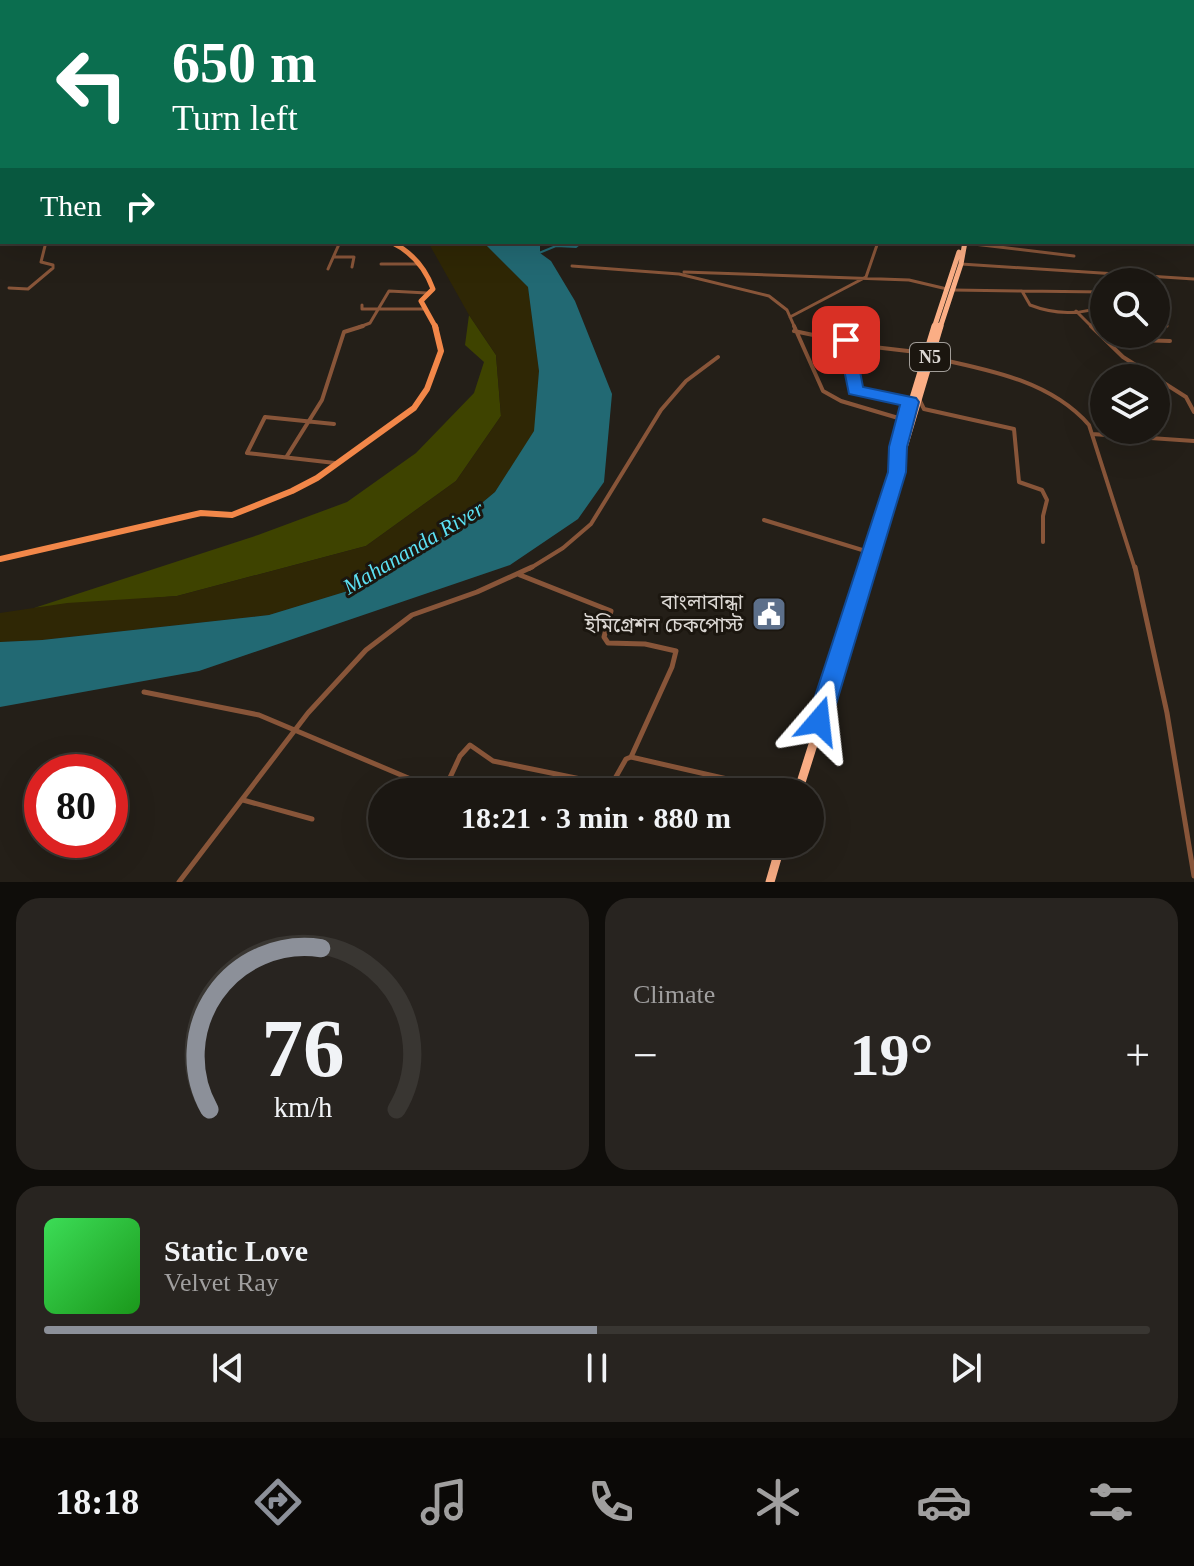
<!DOCTYPE html>
<meta charset="utf-8">
<style>
body{margin:0;font-family:"Times New Roman","Noto Sans Bengali",serif;background:#282420;color:#f1f3f6;height:100vh;display:flex;flex-direction:column;font-size:30px;white-space:nowrap}
*{box-sizing:border-box;margin:0}
p{font-size:26px;color:#a09f9f}
.icon{flex:none;width:44px;height:44px;fill:none;stroke:currentColor;stroke-width:2;stroke-linecap:round;stroke-linejoin:round}
.map{position:relative;height:882px;overflow:hidden}
.details{display:flex;flex-direction:column;gap:16px;padding:16px;background:#0f0d0a;flex:1}
.details>*{flex:none}
.hud{position:absolute;left:0px;top:0px;width:1194px;height:244px;box-shadow:0 8px 32px #0002,0 0 0 2px #393632;background:#0b6e4f;color:#fff;overflow:hidden}
.buttons{position:absolute;left:1090px;top:268px;display:grid;gap:16px}
.buttons a{display:grid;place-items:center;width:80px;height:80px;border-radius:50%;background:#1b1712;box-shadow:0 8px 32px #0002,0 0 0 2px #393632;font-size:40px}
.speed{position:absolute;left:24px;top:754px;display:flex;gap:16px;font-size:40px;font-weight:700;text-align:center}
.speed>*{display:grid;place-content:center;width:104px;height:104px;border-radius:50%;background:#1b1712;box-shadow:0 8px 32px #0002,0 0 0 2px #393632;line-height:1}
.speed .limit{border:12px solid #d22;background:#fff;color:#111}
.pin{position:absolute;display:grid;place-items:center;width:68px;height:68px;color:#fff;margin:-34px;border-radius:16px;box-shadow:0 4px 12px #0006}
.me{position:absolute;width:88px;margin:-44px;rotate:17deg;stroke-linejoin:round;filter:drop-shadow(0 0 6px #0008)}
.turn{display:flex;align-items:center;gap:28px;height:168px;padding:0 40px;font-size:36px}
.turn .icon{width:104px;height:104px;stroke-width:2.5}
.turn b{display:block;font-size:56px;line-height:68px}
.then{display:flex;align-items:center;height:76px;padding:0 40px;background:#0003;gap:16px;font-size:30px}
.big{font-size:60px;font-weight:700;line-height:1.1}
.details .tile{flex:1;display:flex;flex-direction:column;justify-content:center;gap:12px;min-width:0;padding:0 28px;border-radius:24px;background:#282420}
.details .dial{align-items:center;gap:0}
.dial svg{height:208px;overflow:visible;fill:none;stroke:#393632;stroke-width:7;stroke-linecap:round;text-anchor:middle}
.dial text{fill:#f1f3f6;stroke:none}
.song{display:flex;align-items:center;gap:24px}
.cover{width:96px;height:96px;border-radius:12px;background:linear-gradient(135deg,hsl(130 70% 55%),hsl(120 70% 35%))}
.played{height:8px;border-radius:4px;background:linear-gradient(90deg,#8c9099 50%,#393632 50%)}
.keys{display:flex;justify-content:space-around;direction:ltr}
.heat{display:flex;justify-content:space-between;align-items:center;font-size:44px;direction:ltr}
.details .tiles{flex:1;display:grid;gap:16px;grid-template-columns:1fr 1fr}
.tile:last-child{grid-column:span 2}
.trip{position:absolute;left:368px;top:778px;width:456px;height:80px;border-radius:40px;background:#1b1712;box-shadow:0 8px 32px #0002,0 0 0 2px #393632;font-weight:700;line-height:80px;text-align:center}
.dock{display:flex;height:128px;justify-content:space-around;align-items:center;background:#0b0907;color:#a09f9f}
.dock .icon{width:56px;height:56px}
.dock .selected{color:#8c9099}
.dock b{font-size:36px;color:#f1f3f6}
.map>svg:first-child{display:block}
.green{fill:#3e4300}
.sand{fill:#2f2705}
.water{fill:#226973}
.lines{fill:none;stroke-linecap:round;stroke-linejoin:round}
.stream{stroke:#226973;stroke-width:2}
.minor-far3{stroke:#885539;stroke-width:2}
.minor-far2{stroke:#885539;stroke-width:3}
.minor-far1{stroke:#885539;stroke-width:4}
.minor{stroke:#885539;stroke-width:5}
.major-far1{stroke:#f28749;stroke-width:5}
.major{stroke:#f28749;stroke-width:6}
.highway-far3{stroke:#fbae85;stroke-width:4}
.highway-far2{stroke:#fbae85;stroke-width:5}
.highway-far1{stroke:#fbae85;stroke-width:7}
.highway{stroke:#fbae85;stroke-width:9}
.route{fill:#1a73e8;stroke:#114b97;stroke-width:2}
.labels{text-anchor:middle;stroke-width:6;stroke-linejoin:round;paint-order:stroke}
.shield{fill:#1b160f;stroke:#a19d98;stroke-width:2}
.shield-label{font-size:18px;font-weight:bold;fill:#dbd7d3}
.poi-label{font-size:20px;fill:#dbd7d3;stroke:#1b160f;text-anchor:end}
.water-label{font-size:22px;font-style:italic;fill:#5ce1f4;stroke:#1b160f}
</style>
<div class="map">
<svg width="1194" height="882" viewBox="0 0 1194 882">
<rect width="100%" height="100%" fill="#241f18"/>
<path class="green" d="M 469,315 L 496,355 L 501,416 L 456,481 L 366,546 L 177,596 L 34,608 L 258,535 L 347,502 L 416,453 L 474,393 L 484,362 L 465,345 Z"/>
<path class="sand" d="M 428,242 L 483,242 L 528,287 L 539,371 L 535,431 L 495,492 L 440,538 L 351,590 L 269,615 L 42,640 L 0,642 L 0,613 L 67,603 L 177,596 L 366,546 L 456,481 L 501,416 L 496,355 L 469,315 Z"/>
<path class="water" d="M 483,242 L 540,242 L 540,253 L 551,261 L 575,301 L 612,394 L 604,482 L 578,519 L 510,565 L 199,671 L 0,707 L 0,642 L 42,640 L 269,615 L 351,590 L 440,538 L 495,492 L 534,431 L 539,371 L 528,287 Z"/>
<g class="lines">
<path class="stream" d="M 539,253 L 556,246 L 576,247 L 582,242"/>
<path class="minor-far3" d="M 727,0 L 757,2"/>
<path class="minor-far2" d="M 32,242 L 45,242
M 965,243 L 1074,256
M 335,257 L 354,257 L 352,267
M 381,264 L 418,264
M 961,264 L 1194,279
M 572,266 L 679,274 L 769,296 L 787,310 L 795,328
M 328,269 L 340,242
M 684,272 L 909,280 L 947,289
M 9,288 L 28,289 L 53,268 L 53,265 L 41,262 L 46,242
M 953,290 L 1022,291 L 1030,305 C 1053,314 1082,316 1104,305
M 1022,291 L 1104,292
M 362,305 L 362,309 L 423,309
M 1076,311 L 1093,328
M 790,317 L 866,277 L 878,242
M 1092,324 L 1104,324
M 1156,324 L 1167,326
M 357,328 L 370,323 L 389,291 L 427,293"/>
<path class="minor-far1" d="M 794,326 L 823,391 L 841,401 L 905,420
M 1091,326 L 1123,357 L 1186,397 L 1194,412
M 794,331 L 847,342 L 849,366 L 857,391 L 910,402
M 1106,339 L 1170,341
M 848,344 L 925,353
M 929,357 C 985,369 1050,380 1089,425 L 1135,569
M 919,399 L 924,409 L 1014,429 L 1019,482 L 1042,490 L 1047,500 L 1043,516 L 1043,542
M 334,424 L 265,417 L 247,453 L 335,463
M 1092,434 L 1194,441
M 287,456 L 322,400 L 344,332 L 363,326
M 764,520 L 872,553
M 529,569 L 563,548 L 591,524 L 661,410 L 686,381 L 718,357"/>
<path class="minor" d="M 1135,567 L 1167,713 L 1194,876
M 520,575 L 611,611 L 604,637 L 608,643 L 645,644 L 676,651 L 672,667 L 631,757
M 144,692 L 259,715 L 413,780 L 438,786 L 447,784 L 460,756 L 470,745 L 493,761 L 605,784 L 613,782 L 626,759 L 631,757 L 784,792
M 243,800 L 312,819
M 179,882 L 308,713 L 366,650 L 412,615 L 477,592 L 532,567"/>
<path class="major-far1" d="M 391,242 C 412,252 425,267 433,289 L 421,301 L 436,328"/>
<path class="major" d="M 0,559 L 201,513 L 232,515 L 292,491 L 317,478 L 414,408 L 427,389 L 441,351 L 435,326"/>
<path class="highway-far3" d="M 541,2 L 547,0"/>
<path class="highway-far2" d="M 934,328 L 959,252
M 940,328 L 961,264 L 965,242"/>
<path class="highway-far1" d="M 897,472 L 898,447 L 935,326
M 868,569 L 940,326"/>
<path class="highway" d="M 798,792 L 869,567
M 770,882 L 781,844"/>
</g>
<path class="route" d="M 846,335 L 854,340 L 863,387 L 916,398 L 919,402 L 907,447 L 906,472 L 831,721 L 828,728 L 819,730 L 811,728 L 807,721 L 888,472 L 889,447 L 900,405 L 849,394 L 838,340 Z"/>
<defs>
<symbol id="civic-square" viewBox="-11 -11 22 22"><rect x="-9" y="-9" width="18" height="18" rx="4" fill="#5c6f8a" stroke="#1b160f"/><path d="M-.6-6.5H3V-4.5H.6V-3L4-1V1h2V6H-6V1h2V-1L-.6-3ZM-1.2 2.5V6h2.4V2.5Z" fill="#fff"/></symbol>
</defs>
<g fill-rule="evenodd">
<use href="#civic-square" x="749" y="594" width="40" height="40"/>
</g>
<g class="labels">
<rect class="shield" x="910" y="343" width="40" height="28" rx="6"/>
<g class="shield-label">
<text x="930" y="363">N5</text>
</g>
<g class="poi-label">
<text x="743" y="609">বাংলাবান্ধা<tspan x="743" dy="23">ইমিগ্রেশন চেকপোস্ট</tspan></text>
</g>
<g class="water-label">
<text transform="translate(413 547) rotate(-31)" y="8">Mahananda River</text>
</g>
</g>
</svg>
<div class="buttons">
<a><svg class="icon" aria-label="search" viewBox="0 0 24 24"><circle cx="10" cy="10" r="6"/><path d="M15 15l6 6"/></svg></a>
<a><svg class="icon" aria-label="layers" viewBox="0 0 24 24"><path d="M12 4l9 5-9 5-9-5zM3 14l9 5 9-5"/></svg></a>
</div>
<div class="speed"><div class="limit">80</div></div>
<div class="pin" style="left:846px;top:340px;background:#d93025"><svg class="icon" aria-label="arrive" viewBox="0 0 24 24"><path d="M6 21V4h12l-3 4 3 4H6"/></svg></div>
<svg class="me" style="left:819px;top:721px" viewBox="-20 -20 40 40"><path d="M0-17L14 15 0 8-14 15z" fill="#1a73e8" stroke="#fff" stroke-width="4"/></svg>
<div class="trip">18:21 · 3 min · 880 m</div>
<div class="hud">
<div class="turn"><svg class="icon" aria-label="left" viewBox="0 0 24 24"><path d="M17 20v-9H6M10 6l-5 5 5 5"/></svg><div><b>650 m</b>Turn left</div></div>
<div class="then">Then<svg class="icon" aria-label="right" viewBox="0 0 24 24"><path d="M7 20v-9h11M14 6l5 5-5 5"/></svg></div>
</div>
</div>
<section class="details">
<div class="tiles">
<div class="tile dial"><svg viewBox="0 0 100 80">
<path d="M14 69A42 42 0 1 1 86 69"/>
<path d="M14 69A42 42 0 0 1 57 7" stroke="#8c9099"/>
<text x="50" y="56" font-size="32" font-weight="700">76</text>
<text x="50" y="72" font-size="11">km/h</text>
</svg></div>
<div class="tile"><p>Climate</p>
<div class="heat"><a>−</a><b class="big">19°</b><a>+</a></div>
</div>
<div class="tile">
<div class="song"><i class="cover"></i><div><b>Static Love</b><p>Velvet Ray</p></div></div>
<div class="played"></div>
<div class="keys"><svg class="icon" aria-label="previous" viewBox="0 0 24 24"><path d="M18 5L8 12l10 7zM5 5v14"/></svg><svg class="icon" aria-label="pause" viewBox="0 0 24 24"><path d="M8 5v14M16 5v14"/></svg><svg class="icon" aria-label="next" viewBox="0 0 24 24"><path d="M6 5l10 7-10 7zM19 5v14"/></svg></div>
</div>
</div>
</section>
<nav class="dock">
<b>18:18</b>
<svg class="icon selected" aria-label="directions" viewBox="0 0 24 24"><path d="M12 3l9 9-9 9-9-9zM9 14v-3h6M13 9l2 2-2 2"/></svg>
<svg class="icon" aria-label="music" viewBox="0 0 24 24"><path d="M9 18V5l10-2v13"/><circle cx="6" cy="18" r="3"/><circle cx="16" cy="16" r="3"/></svg>
<svg class="icon" aria-label="phone" viewBox="0 0 24 24"><path d="M5 4h4l2 5-3 2q2 4 5 5l2-3 5 2v4C11 20 4 13 5 4z"/></svg>
<svg class="icon" aria-label="climate" viewBox="0 0 24 24"><path d="M12 3v18M4 7l16 10M4 17L20 7"/></svg>
<svg class="icon" aria-label="car" viewBox="0 0 24 24"><path d="M5 17H2v-5l4-1 3-4h7l3 4 3 1v5h-3M9 17h6M6 11h13"/><circle cx="7" cy="17" r="2"/><circle cx="17" cy="17" r="2"/></svg>
<svg class="icon" aria-label="filters" viewBox="0 0 24 24"><path d="M4 7h16M4 17h16"/><circle cx="9" cy="7" r="2"/><circle cx="15" cy="17" r="2"/></svg>
</nav>
